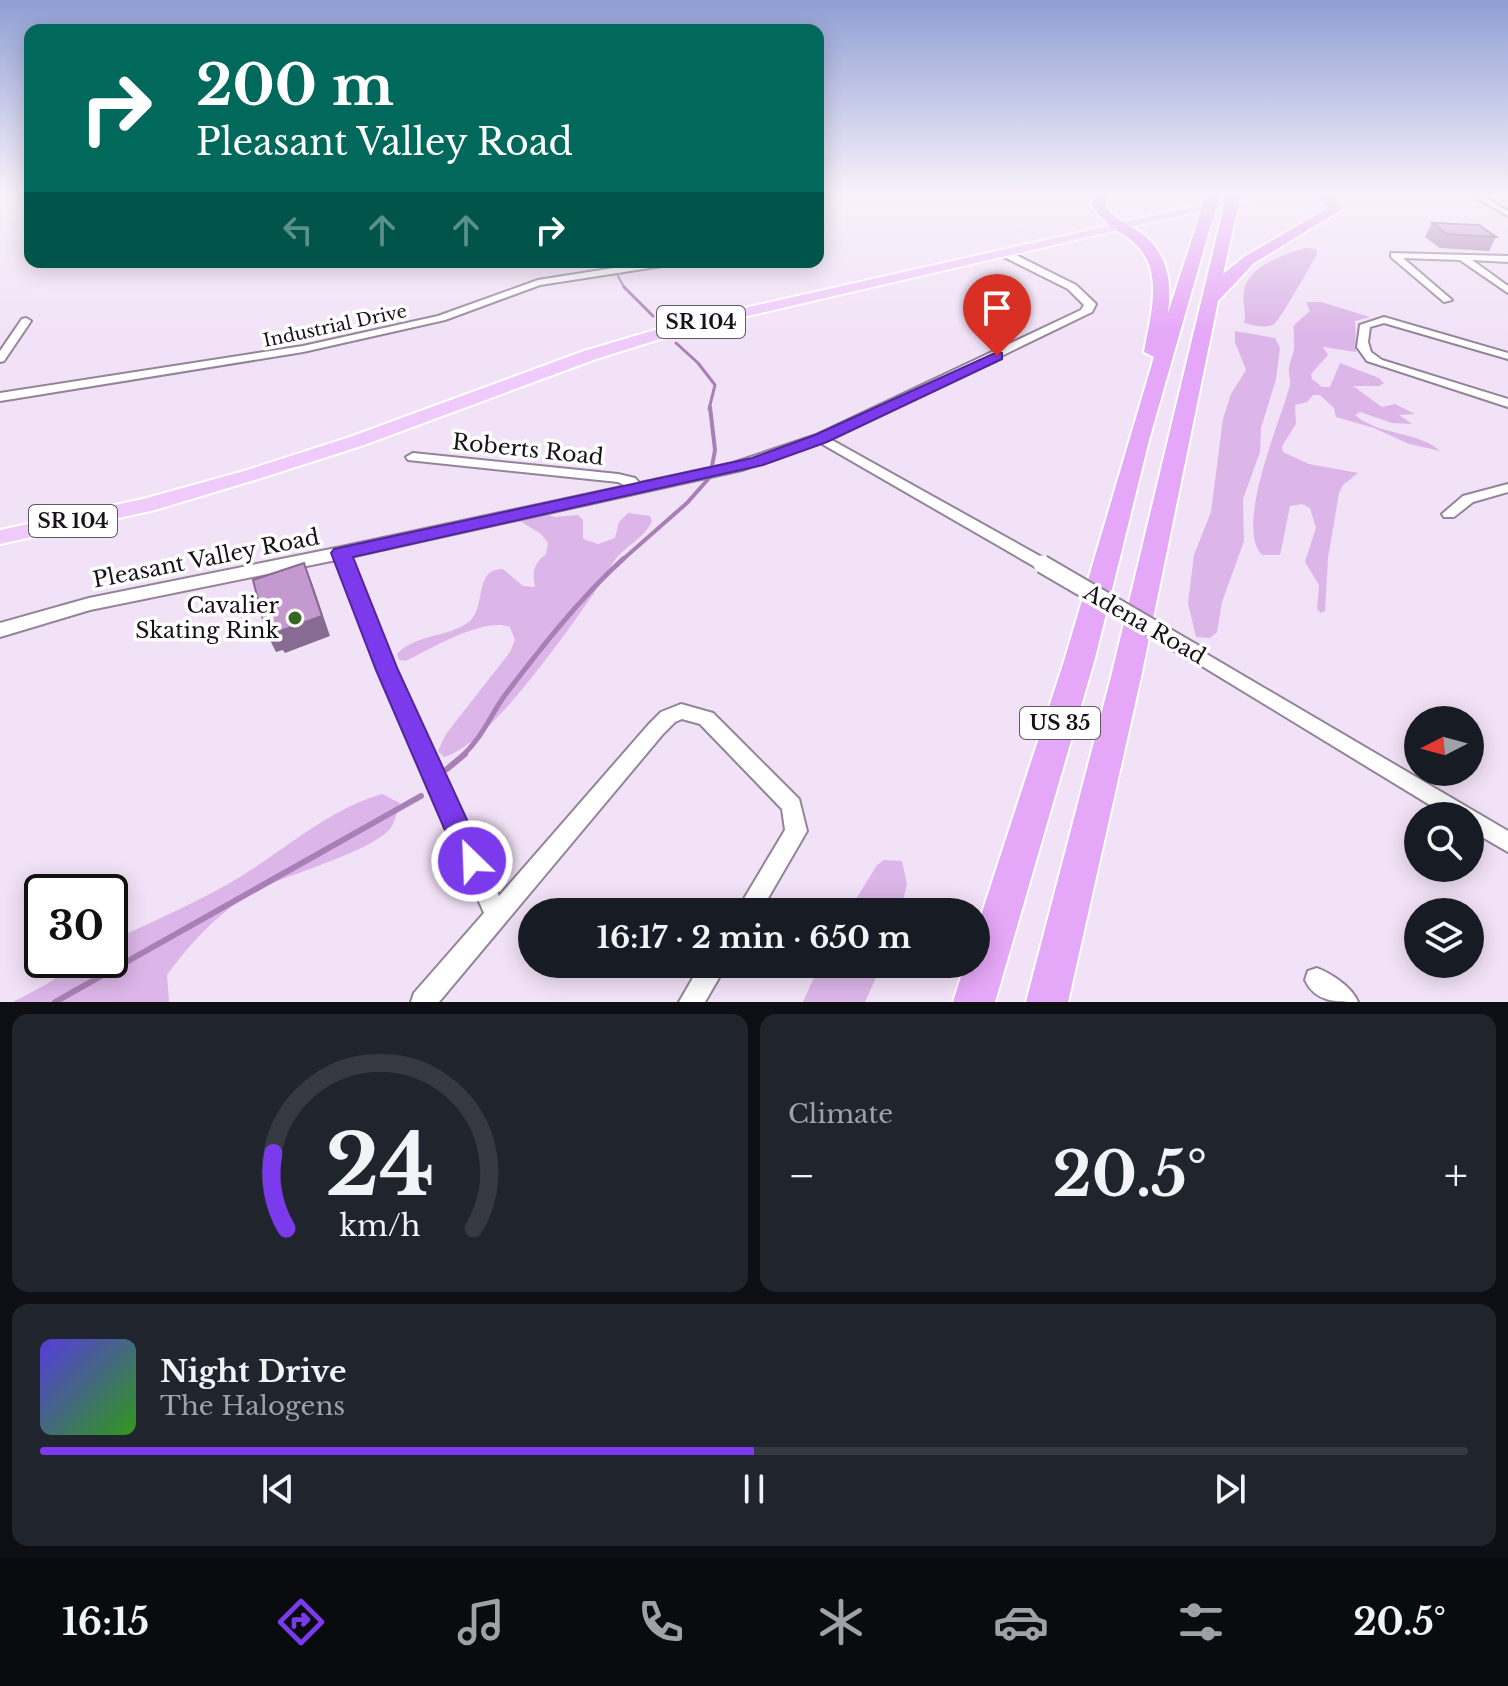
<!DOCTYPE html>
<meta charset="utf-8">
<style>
body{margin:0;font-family:"Libre Baskerville",serif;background:#20242c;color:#f1f3f6;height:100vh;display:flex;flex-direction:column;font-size:30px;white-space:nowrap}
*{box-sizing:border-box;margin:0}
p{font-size:26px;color:#9ea1a6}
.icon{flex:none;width:44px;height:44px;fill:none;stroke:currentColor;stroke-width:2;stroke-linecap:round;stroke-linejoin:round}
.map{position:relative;height:1002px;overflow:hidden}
.drawer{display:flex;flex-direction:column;gap:12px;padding:12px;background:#0d0f14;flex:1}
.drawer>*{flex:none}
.top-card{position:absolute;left:24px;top:24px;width:800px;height:244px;border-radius:16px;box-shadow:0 4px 20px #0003;background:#00695c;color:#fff;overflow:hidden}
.needle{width:52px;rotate:264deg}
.tools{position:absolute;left:1404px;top:706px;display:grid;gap:16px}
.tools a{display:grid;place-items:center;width:80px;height:80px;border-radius:50%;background:#171b24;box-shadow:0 4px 20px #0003;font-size:40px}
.speed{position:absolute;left:24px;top:874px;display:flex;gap:16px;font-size:40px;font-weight:700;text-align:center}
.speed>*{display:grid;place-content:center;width:104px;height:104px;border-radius:50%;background:#171b24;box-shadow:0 4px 20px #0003;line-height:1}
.speed .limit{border:4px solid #111;border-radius:12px;background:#fff;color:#111}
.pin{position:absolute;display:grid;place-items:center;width:68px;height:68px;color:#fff;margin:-82px -34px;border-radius:50% 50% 50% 0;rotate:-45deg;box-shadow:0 0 8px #0007}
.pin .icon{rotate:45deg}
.me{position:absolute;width:88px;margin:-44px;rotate:336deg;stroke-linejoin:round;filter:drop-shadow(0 0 6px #0008)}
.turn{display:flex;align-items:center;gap:28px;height:168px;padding:0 40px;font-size:36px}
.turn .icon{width:104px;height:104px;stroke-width:2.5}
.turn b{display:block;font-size:56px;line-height:68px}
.lanes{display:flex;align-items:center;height:76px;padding:0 40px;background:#0003;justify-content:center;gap:40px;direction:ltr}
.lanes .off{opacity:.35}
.big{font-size:60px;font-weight:700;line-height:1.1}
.drawer .tile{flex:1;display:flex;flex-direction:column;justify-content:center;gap:12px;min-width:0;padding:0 28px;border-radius:16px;background:#20242c}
.drawer .dial{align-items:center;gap:0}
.dial svg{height:208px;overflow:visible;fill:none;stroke:#363941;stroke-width:7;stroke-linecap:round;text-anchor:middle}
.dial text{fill:#f1f3f6;stroke:none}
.song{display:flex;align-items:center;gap:24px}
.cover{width:96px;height:96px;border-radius:12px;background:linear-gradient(135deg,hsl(250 70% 55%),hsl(110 70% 35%))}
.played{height:8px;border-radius:4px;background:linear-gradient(90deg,#7c3aed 50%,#363941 50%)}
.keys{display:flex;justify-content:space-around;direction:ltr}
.heat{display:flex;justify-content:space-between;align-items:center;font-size:44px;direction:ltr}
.drawer .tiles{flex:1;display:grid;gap:12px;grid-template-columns:1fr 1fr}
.tile:last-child{grid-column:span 2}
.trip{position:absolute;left:518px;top:898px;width:472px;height:80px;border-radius:40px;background:#171b24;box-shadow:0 4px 20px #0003;font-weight:700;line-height:80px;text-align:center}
.dock{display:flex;height:128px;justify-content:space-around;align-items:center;background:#090b0e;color:#9ea1a6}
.dock .icon{width:56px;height:56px}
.dock .selected{color:#7c3aed}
.dock b{font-size:36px;color:#f1f3f6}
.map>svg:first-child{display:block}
.green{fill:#dcb6e8}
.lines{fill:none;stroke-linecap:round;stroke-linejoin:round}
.stream-far4{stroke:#a980b6;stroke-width:2}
.stream-far3{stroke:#a980b6;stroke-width:3}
.stream-far2{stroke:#a980b6;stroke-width:4}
.stream-far1{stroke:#a980b6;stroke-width:5}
.stream{stroke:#a980b6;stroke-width:6}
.minor-casing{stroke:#938498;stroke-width:4}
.tertiary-casing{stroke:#938498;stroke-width:4}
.primary-casing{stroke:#fff;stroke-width:4}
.motorway-casing{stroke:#fff;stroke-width:4}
.minor{fill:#fff;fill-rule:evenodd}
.tertiary{fill:#fff;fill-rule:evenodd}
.primary{fill:#efcafa;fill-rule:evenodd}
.motorway{fill:#e5a7f7;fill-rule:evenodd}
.minor-bridge-casing{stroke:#938498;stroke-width:21;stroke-linecap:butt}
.motorway-bridge-casing{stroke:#fff;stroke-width:16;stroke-linecap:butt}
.minor-bridge{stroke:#fff;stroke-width:17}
.motorway-bridge{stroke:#e5a7f7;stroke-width:14}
.wall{fill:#a884b3}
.shaded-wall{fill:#886b92}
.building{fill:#c399d0;stroke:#886b92;stroke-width:2}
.route{fill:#7c3aed;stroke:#51269a;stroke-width:2}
.poi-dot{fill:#366524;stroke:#fff;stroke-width:3}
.labels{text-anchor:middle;stroke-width:7;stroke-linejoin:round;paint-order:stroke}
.far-street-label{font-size:18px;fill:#171219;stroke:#fff}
.shield{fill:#fff;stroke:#5d595e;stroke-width:2}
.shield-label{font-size:20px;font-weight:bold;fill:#171219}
.street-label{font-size:22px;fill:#171219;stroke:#fff}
.poi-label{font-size:22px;fill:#171219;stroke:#fff;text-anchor:end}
</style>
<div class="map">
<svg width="1508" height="1002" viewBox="0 0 1508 1002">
<rect width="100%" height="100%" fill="#f2e2f7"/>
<path class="green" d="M 1305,248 L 1316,249 L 1317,254 C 1311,264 1280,321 1274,324 C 1265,329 1253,325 1244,323 C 1247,313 1242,304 1244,292 C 1247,266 1284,255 1305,248 Z
M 1306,302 L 1321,302 L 1370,317 L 1355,321 C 1356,331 1355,341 1356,352 L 1323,347 L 1328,355 L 1311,374 L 1312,379 L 1322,387 L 1330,387 L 1340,363 L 1379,378 L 1384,383 L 1379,386 L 1353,386 L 1382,407 L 1395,404 L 1415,414 L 1399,415 L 1412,424 L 1392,423 L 1360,412 L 1355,415 C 1377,435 1421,432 1440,451 L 1409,444 L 1374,428 L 1336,417 L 1334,408 L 1320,395 L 1313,395 L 1307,402 L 1295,405 L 1296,424 L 1282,446 L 1283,452 L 1309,464 L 1358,473 L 1343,485 L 1339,493 L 1328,558 L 1325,611 L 1321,613 L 1317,609 L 1319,585 L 1305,562 L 1316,528 L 1310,508 L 1302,504 L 1290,506 L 1280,555 L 1262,555 C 1234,526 1281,420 1290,385 C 1291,380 1288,373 1289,367 C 1290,361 1293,355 1294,349 C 1295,341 1293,333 1294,325 L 1310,311 Z
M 1235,331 L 1275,338 L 1280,348 L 1276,379 L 1261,428 L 1260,452 L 1243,499 L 1244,541 L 1222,602 L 1217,632 L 1210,638 L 1196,637 L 1188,603 L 1194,555 L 1211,512 L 1223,419 L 1231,394 L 1246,370 L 1235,342 Z
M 541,512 L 555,517 L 578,515 L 583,520 L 583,539 L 598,544 L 615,538 L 619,522 L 628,513 L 650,516 L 652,521 C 644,539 626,545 615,560 C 609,568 605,578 599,586 C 570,627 490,745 444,757 L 438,751 L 446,734 L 510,652 L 515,640 L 510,627 C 484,617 430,649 406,661 L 399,660 L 397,654 C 417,633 449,638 470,621 C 487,605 473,569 503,569 L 523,586 L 535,587 C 532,573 533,564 546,554 L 548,543 L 541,534 L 520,521 Z
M 382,794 L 400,803 C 397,810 396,819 392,826 C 378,850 285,875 255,891 C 220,911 191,942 167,975 L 169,1002 L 13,1002 L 47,984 L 82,960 L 110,960 L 110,942 C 154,920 202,901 243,875 C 288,847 330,809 382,794 Z
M 884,860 L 902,861 L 907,884 L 900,912 L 848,912 L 877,865 Z
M 820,964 L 882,964 L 865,1002 L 803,1002 Z"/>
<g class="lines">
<path class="stream-far4" d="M 618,276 L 625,289"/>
<path class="stream-far3" d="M 624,287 L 653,316
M 676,343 L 698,363 L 715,385 L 709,409"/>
<path class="stream-far2" d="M 621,561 L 687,503 L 710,477 L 715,450 L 710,407"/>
<path class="stream-far1" d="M 462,756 C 482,738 490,716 505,695 C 541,648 579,599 623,559"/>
<path class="stream" d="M 447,769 L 465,754
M 55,1002 L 421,796"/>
<defs>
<path id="minor" d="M 1468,193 L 1477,193 L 1508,211 L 1508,216 Z
M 1391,253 L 1508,256 L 1508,262 L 1472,260 L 1508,286 L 1508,293 L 1460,260 L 1403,258 L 1452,300 L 1444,302 L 1391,257 Z
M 652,262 L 673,262 L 669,265 L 540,285 L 445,320 L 303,352 L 0,401 L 0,393 L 303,346 L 438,316 L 538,280 Z
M 1384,317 L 1508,353 L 1508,359 L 1384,323 L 1370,327 L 1368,342 L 1371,352 L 1382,360 L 1508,399 L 1508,407 L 1367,361 L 1357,347 L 1360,325 Z
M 26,318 L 31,321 L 4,361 L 0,362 L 0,351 L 22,319 Z
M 821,434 L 1047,560 L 1050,564 L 1047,568 L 1037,568 L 817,441 L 815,438 L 817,435 Z
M 413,453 L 618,474 L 635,478 L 643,487 L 636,491 L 618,482 L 408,460 L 406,457 Z
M 1508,484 L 1508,492 L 1473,502 L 1454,517 L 1444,517 L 1442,514 L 1463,496 Z
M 341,548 L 349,553 L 396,670 L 499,896 L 649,724 L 661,712 L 681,704 L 713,713 L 799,799 L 807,831 L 760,912 L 736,912 L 785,830 L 782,809 L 700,724 L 682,719 L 675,722 L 663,734 L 439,1002 L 411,1002 L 414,993 L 484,913 L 378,670 L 333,553 Z
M 1198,649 L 1508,831 L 1508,852 L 1470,830 L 1470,816 L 1448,816 L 1192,660 L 1189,655 L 1192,650 Z
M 701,964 L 727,964 L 705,1002 L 679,1002 Z
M 1317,968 C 1332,974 1352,987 1358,1002 C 1336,1002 1315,1002 1305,980 L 1308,971 Z"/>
<path id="tertiary" d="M 1000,251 L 1008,251 L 1076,285 L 1096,304 L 1092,312 L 826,441 L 742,470 L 341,559 L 90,610 L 0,637 L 0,623 L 89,598 L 341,547 L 733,463 L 816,435 L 1081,310 L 1084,305 L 1068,289 L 1000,255 Z"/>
<path id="primary" d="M 1254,193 L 1277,193 L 692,329 L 596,359 L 364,445 L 258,479 L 155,510 L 0,544 L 0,530 L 143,499 L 244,471 L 350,437 L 584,351 L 682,322 Z"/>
<path id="motorway" d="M 1100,193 L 1113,193 L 1105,203 L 1109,211 C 1119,221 1130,226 1141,233 C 1168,253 1172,282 1168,313 L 1197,224 L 1204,220 L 1211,224 L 1149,440 L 1095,658 L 995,1002 L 953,1002 L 965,964 L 976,964 L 976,931 L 1065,658 L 1154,357 L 1144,352 C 1151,312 1167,264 1127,237 C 1112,227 1100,220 1091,203 Z
M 1315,193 C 1329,193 1337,194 1342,209 L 1254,263 L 1218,301 L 1141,677 L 1068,1002 L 1026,1002 L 1111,677 L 1221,219 L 1228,215 L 1235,219 L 1223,274 L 1244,257 L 1328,208 Z"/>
</defs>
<use href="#minor" class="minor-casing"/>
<use href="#tertiary" class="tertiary-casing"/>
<use href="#primary" class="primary-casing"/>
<use href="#motorway" class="motorway-casing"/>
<use href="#minor" class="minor"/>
<use href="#tertiary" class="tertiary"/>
<use href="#primary" class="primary"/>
<use href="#motorway" class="motorway"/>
<defs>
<path id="minor-bridge" d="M 1042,564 L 1198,655"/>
<path id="motorway-bridge" d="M 1228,219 L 1234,193
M 1204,224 L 1213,195"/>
</defs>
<use href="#minor-bridge" class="minor-bridge-casing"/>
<use href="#motorway-bridge" class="motorway-bridge-casing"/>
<use href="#minor-bridge" class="minor-bridge"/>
<use href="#motorway-bridge" class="motorway-bridge"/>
</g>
<path class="wall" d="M 1432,223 L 1496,237 L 1489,251 L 1440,248 L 1425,237 Z"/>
<path class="shaded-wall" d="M 304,563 L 312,583 L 330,636 L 285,653 L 283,650 L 276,652 L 266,632 Z"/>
<path class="building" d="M 1432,223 L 1479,225 L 1496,237 L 1447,234 Z
M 304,563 L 322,616 L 275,633 L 274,629 L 266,632 L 253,580 Z"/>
<linearGradient id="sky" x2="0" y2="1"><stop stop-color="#8f9fd4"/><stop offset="0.58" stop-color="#f9f2fb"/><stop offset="1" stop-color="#f9f2fb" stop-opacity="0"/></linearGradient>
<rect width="1508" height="334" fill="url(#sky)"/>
<path class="route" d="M 997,352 L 1002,353 L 1002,359 L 827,442 L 763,465 L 353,557 L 398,670 L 486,861 L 482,870 L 472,874 L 462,870 L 376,670 L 331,553 L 334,549 L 752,458 L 815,435 Z"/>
<circle class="poi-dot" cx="295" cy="618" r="8"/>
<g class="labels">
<g class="far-street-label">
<text transform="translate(335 326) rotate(-12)" y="6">Industrial Drive</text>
</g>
<g class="shield">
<rect x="657" y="306" width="88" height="32" rx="6"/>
<rect x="29" y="505" width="88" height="32" rx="6"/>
<rect x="1020" y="707" width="80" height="32" rx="6"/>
</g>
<g class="shield-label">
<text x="701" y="329">SR 104</text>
<text x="73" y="528">SR 104</text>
<text x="1060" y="730">US 35</text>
</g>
<g class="street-label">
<text transform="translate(528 449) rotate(6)" y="8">Roberts Road</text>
<text transform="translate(206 558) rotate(-11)" y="8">Pleasant Valley Road</text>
<text transform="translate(1145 624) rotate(30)" y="8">Adena Road</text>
</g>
<g class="poi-label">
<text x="279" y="613">Cavalier<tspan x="279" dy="25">Skating Rink</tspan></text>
</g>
</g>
</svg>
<div class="tools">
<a><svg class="needle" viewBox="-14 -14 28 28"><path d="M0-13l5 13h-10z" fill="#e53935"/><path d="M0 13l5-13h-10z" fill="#9ea1a6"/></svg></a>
<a><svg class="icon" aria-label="search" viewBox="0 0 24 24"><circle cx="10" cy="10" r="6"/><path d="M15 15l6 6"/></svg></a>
<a><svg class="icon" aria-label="layers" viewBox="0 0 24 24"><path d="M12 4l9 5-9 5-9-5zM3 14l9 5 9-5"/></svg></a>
</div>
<div class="speed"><div class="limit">30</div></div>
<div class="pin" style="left:997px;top:356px;background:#d93025"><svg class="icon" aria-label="arrive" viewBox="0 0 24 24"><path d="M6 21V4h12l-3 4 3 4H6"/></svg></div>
<svg class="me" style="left:472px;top:861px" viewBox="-20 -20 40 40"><circle r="17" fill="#7c3aed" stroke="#fff" stroke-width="3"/><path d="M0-11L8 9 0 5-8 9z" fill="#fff"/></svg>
<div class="trip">16:17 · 2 min · 650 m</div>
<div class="top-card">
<div class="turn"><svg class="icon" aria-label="right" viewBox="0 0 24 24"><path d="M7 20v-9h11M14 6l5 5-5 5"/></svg><div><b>200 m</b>Pleasant Valley Road</div></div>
<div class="lanes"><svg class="icon off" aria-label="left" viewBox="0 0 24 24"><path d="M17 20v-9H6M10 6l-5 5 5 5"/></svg><svg class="icon off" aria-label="ahead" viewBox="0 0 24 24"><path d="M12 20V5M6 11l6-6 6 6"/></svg><svg class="icon off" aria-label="ahead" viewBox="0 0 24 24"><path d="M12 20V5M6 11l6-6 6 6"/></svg><svg class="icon" aria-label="right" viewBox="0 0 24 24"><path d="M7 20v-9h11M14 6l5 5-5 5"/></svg></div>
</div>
</div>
<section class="drawer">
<div class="tiles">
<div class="tile dial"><svg viewBox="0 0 100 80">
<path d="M14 69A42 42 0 1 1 86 69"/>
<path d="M14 69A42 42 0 0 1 9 40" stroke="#7c3aed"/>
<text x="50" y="56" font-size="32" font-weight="700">24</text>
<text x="50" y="72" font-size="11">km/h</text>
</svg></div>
<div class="tile"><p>Climate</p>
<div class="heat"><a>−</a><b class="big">20.5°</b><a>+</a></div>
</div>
<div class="tile">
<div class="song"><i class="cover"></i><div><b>Night Drive</b><p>The Halogens</p></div></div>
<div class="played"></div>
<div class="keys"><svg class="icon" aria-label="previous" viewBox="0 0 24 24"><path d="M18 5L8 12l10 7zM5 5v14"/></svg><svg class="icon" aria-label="pause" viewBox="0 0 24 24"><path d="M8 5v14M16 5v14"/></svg><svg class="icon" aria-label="next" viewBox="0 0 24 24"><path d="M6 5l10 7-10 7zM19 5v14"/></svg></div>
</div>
</div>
</section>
<nav class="dock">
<b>16:15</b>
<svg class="icon selected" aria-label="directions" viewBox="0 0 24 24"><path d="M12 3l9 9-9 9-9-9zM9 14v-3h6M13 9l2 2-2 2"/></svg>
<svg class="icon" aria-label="music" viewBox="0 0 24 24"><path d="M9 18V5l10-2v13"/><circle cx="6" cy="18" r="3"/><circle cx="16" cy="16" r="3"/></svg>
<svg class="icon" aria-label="phone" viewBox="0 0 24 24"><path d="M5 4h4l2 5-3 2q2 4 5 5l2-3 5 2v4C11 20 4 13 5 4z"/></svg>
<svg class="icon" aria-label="climate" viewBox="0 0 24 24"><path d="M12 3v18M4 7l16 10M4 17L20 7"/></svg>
<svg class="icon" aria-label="car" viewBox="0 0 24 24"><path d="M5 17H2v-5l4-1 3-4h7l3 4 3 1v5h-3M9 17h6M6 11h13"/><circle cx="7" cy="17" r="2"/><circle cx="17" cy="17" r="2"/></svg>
<svg class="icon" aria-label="filters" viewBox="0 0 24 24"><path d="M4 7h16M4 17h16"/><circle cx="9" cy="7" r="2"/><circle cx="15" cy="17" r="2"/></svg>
<b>20.5°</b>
</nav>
